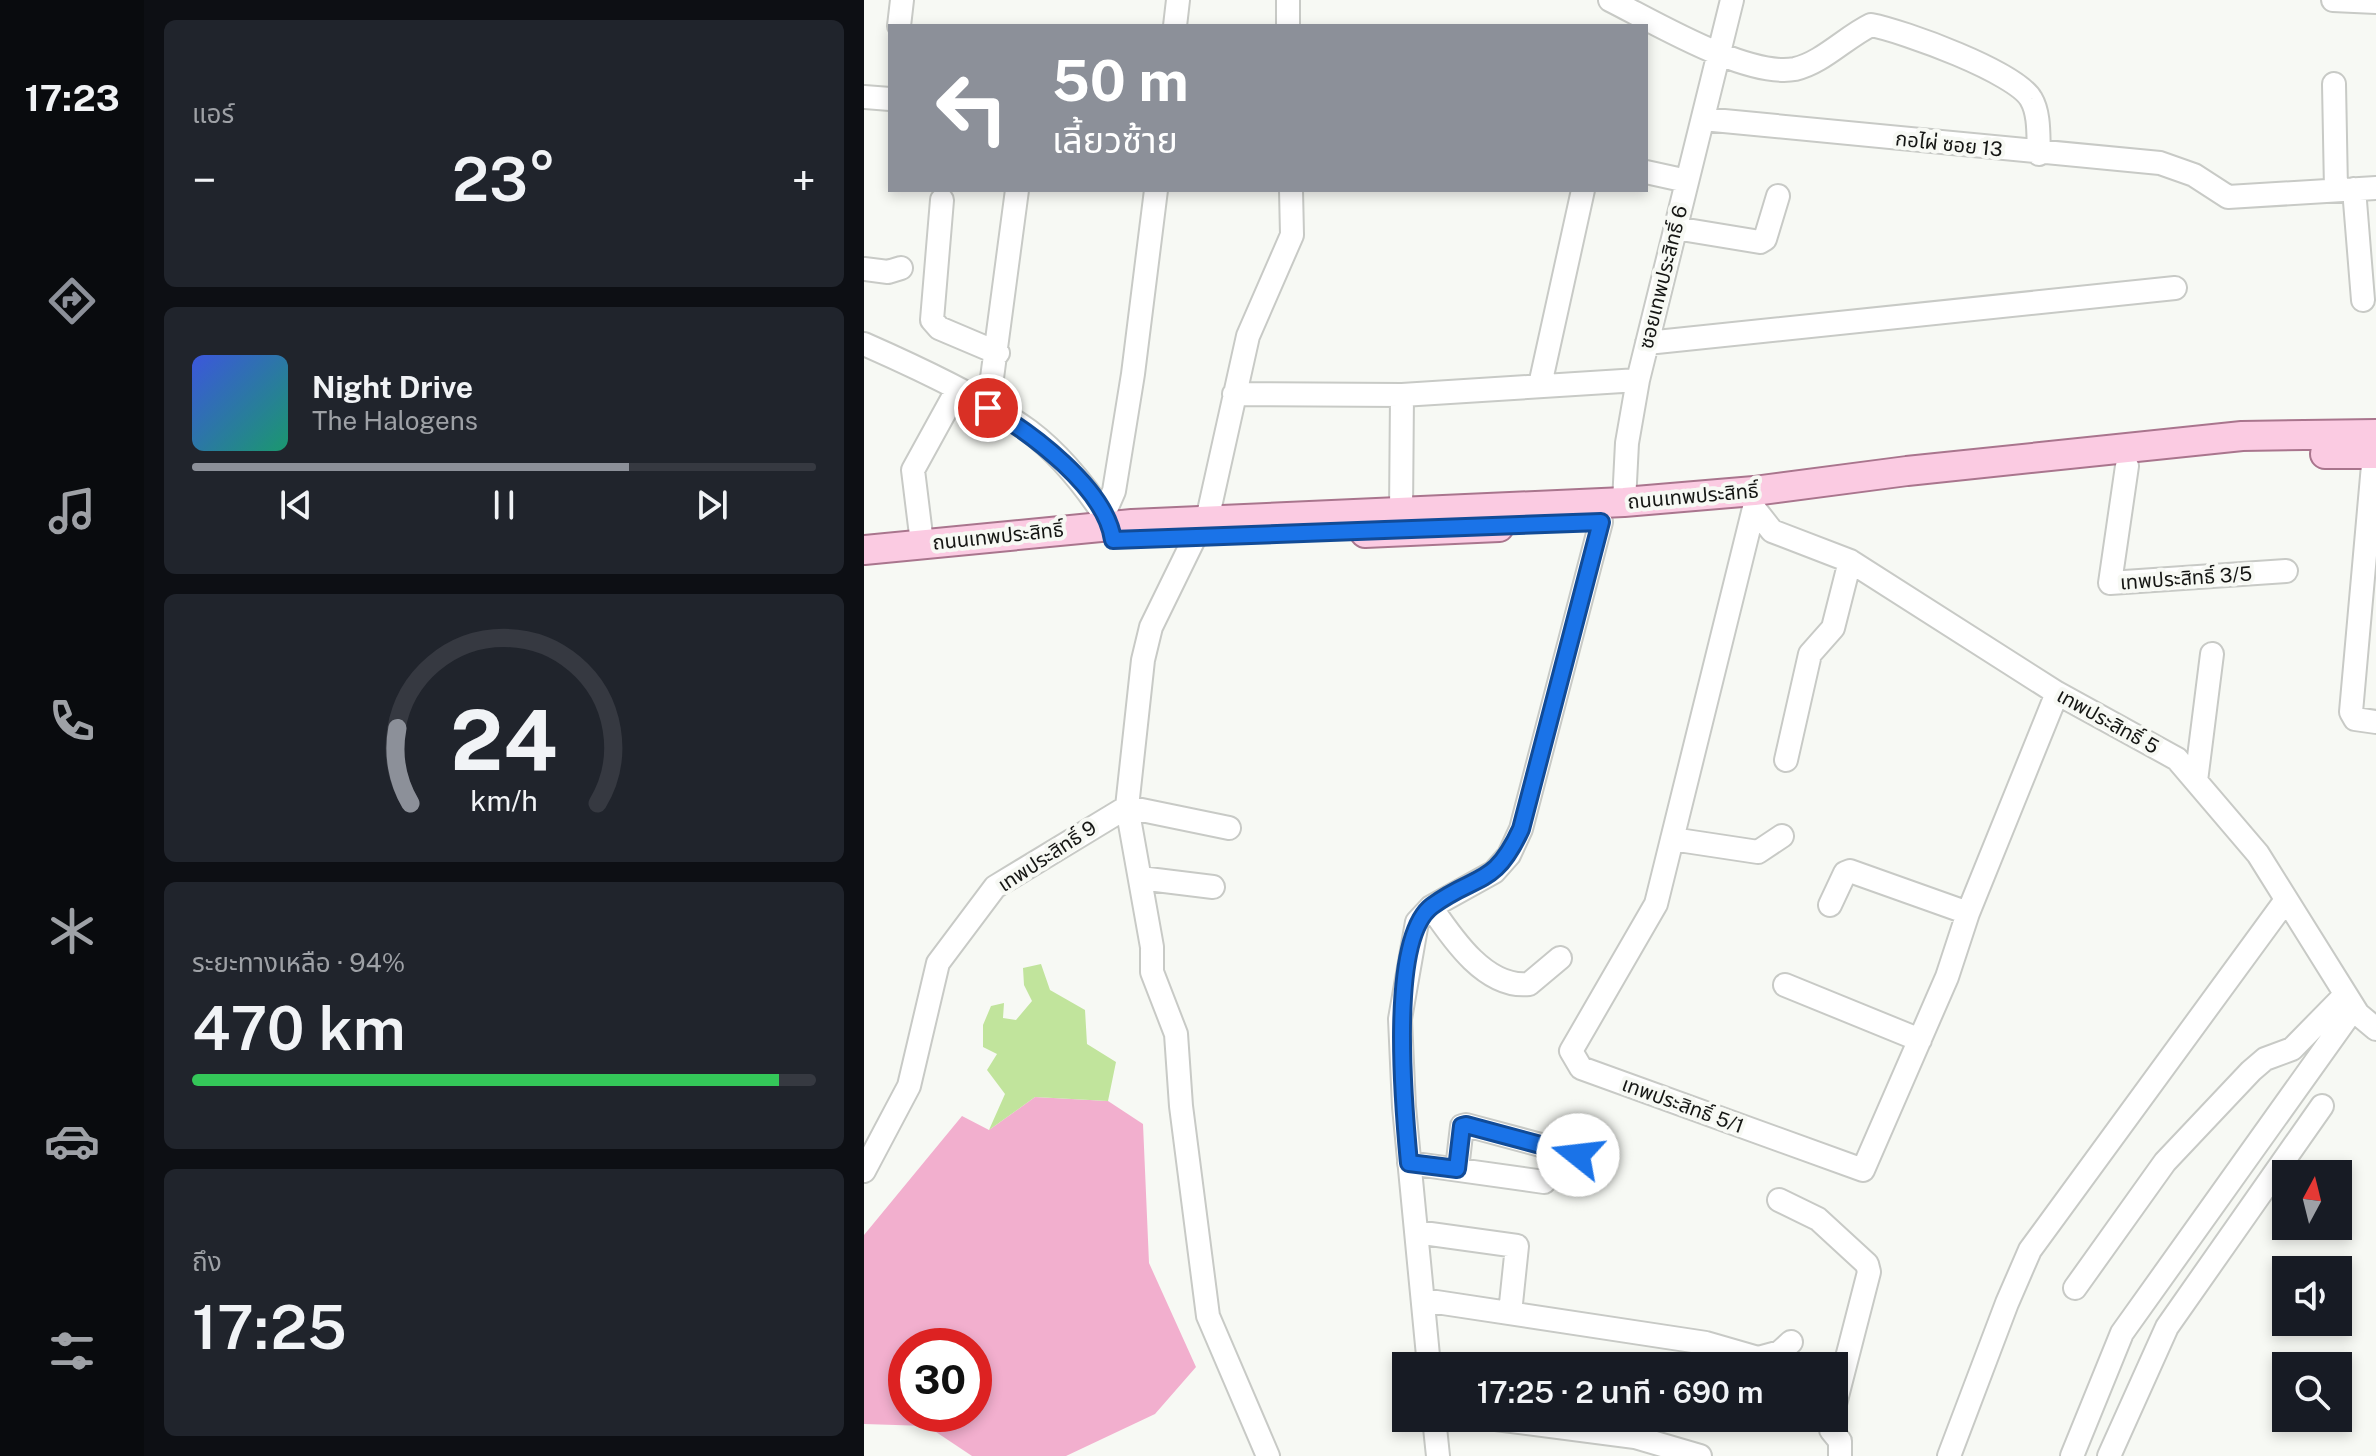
<!DOCTYPE html>
<html lang="th">
<meta charset="utf-8">
<style>
body{margin:0;font-family:"Public Sans","Noto Sans Thai",sans-serif;background:#20242c;color:#f1f3f6;height:100vh;display:flex;flex-direction:column;font-size:30px;white-space:nowrap}
*{box-sizing:border-box;margin:0}
p{font-size:26px;color:#9ea1a6}
.icon{flex:none;width:44px;height:44px;fill:none;stroke:currentColor;stroke-width:2;stroke-linecap:round;stroke-linejoin:round}
.map{position:relative;flex:1;overflow:hidden}
.side{display:flex;flex-direction:column;gap:20px;padding:20px;background:#0d0f14;width:720px}
.side>*{flex:none}
.hud{position:absolute;left:24px;top:24px;width:760px;height:168px;border-radius:0px;box-shadow:0 4px 12px #0003;background:#8c9099;color:#fff;overflow:hidden}
.needle{width:52px;rotate:7deg}
.tools{position:absolute;left:1408px;top:1160px;display:grid;gap:16px}
.tools a{display:grid;place-items:center;width:80px;height:80px;border-radius:0px;background:#171b24;box-shadow:0 4px 12px #0003;font-size:40px}
.speed{position:absolute;left:24px;top:1328px;display:flex;gap:16px;font-size:40px;font-weight:700;text-align:center}
.speed>*{display:grid;place-content:center;width:104px;height:104px;border-radius:50%;background:#171b24;box-shadow:0 4px 12px #0003;line-height:1}
.speed .limit{border:12px solid #d22;background:#fff;color:#111}
.pin{position:absolute;display:grid;place-items:center;width:68px;height:68px;color:#fff;margin:-34px;border:4px solid #fff;border-radius:50%;box-shadow:0 2px 8px #0007}
.me{position:absolute;width:88px;margin:-44px;rotate:286deg;stroke-linejoin:round;filter:drop-shadow(0 0 6px #0008)}
.turn{display:flex;align-items:center;gap:28px;height:168px;padding:0 32px;font-size:36px}
.turn .icon{width:104px;height:104px;stroke-width:2.5}
.turn b{display:block;font-size:56px;line-height:68px}
.big{font-size:60px;font-weight:600;line-height:1.1}
.side .card{flex:1;display:flex;flex-direction:column;justify-content:center;gap:12px;min-width:0;padding:0 28px;border-radius:12px;background:#20242c}
.side .dial{align-items:center;gap:0}
.dial svg{height:208px;overflow:visible;fill:none;stroke:#363941;stroke-width:7;stroke-linecap:round;text-anchor:middle}
.dial text{fill:#f1f3f6;stroke:none}
.song{display:flex;align-items:center;gap:24px}
.cover{width:96px;height:96px;border-radius:12px;background:linear-gradient(135deg,hsl(230 70% 55%),hsl(160 70% 35%))}
.played{height:8px;border-radius:4px;background:linear-gradient(90deg,#8c9099 70%,#363941 70%)}
.keys{display:flex;justify-content:space-around;direction:ltr}
.heat{display:flex;justify-content:space-between;align-items:center;font-size:44px;direction:ltr}
.charge{height:12px;border-radius:6px;background:linear-gradient(90deg,#34c759 94%,#363941 0)}
.trip{position:absolute;left:528px;top:1352px;width:456px;height:80px;border-radius:0px;background:#171b24;box-shadow:0 4px 12px #0003;font-weight:600;line-height:80px;text-align:center}
main{display:flex;flex:1;min-height:0}
.dock{display:flex;flex-direction:column;width:144px;justify-content:space-around;align-items:center;background:#090b0e;color:#9ea1a6}
.dock .icon{width:56px;height:56px}
.dock .active{color:#8c9099}
.dock b{font-size:36px;color:#f1f3f6}
.map>svg:first-child{display:block}
.green{fill:#f2afce;fill-rule:evenodd}
.water{fill:#c1e49c}
.lines{fill:none;stroke-linecap:round;stroke-linejoin:round}
.minor-casing{stroke:#c8cac6;stroke-width:26}
.major-casing{stroke:#a9758d;stroke-width:32}
.minor{stroke:#fff;stroke-width:22}
.major{stroke:#fbcbe2;stroke-width:28}
.route-casing{stroke:#114b97;stroke-width:20}
.route{stroke:#1a73e8;stroke-width:14}
.labels{text-anchor:middle;stroke-width:8;stroke-linejoin:round;paint-order:stroke}
.street-label{font-size:20px;fill:#151614;stroke:#f7f9f4}
</style>
<main>
<nav class="dock">
<b>17:23</b>
<svg class="icon active" aria-label="directions" viewBox="0 0 24 24"><path d="M12 3l9 9-9 9-9-9zM9 14v-3h6M13 9l2 2-2 2"/></svg>
<svg class="icon" aria-label="music" viewBox="0 0 24 24"><path d="M9 18V5l10-2v13"/><circle cx="6" cy="18" r="3"/><circle cx="16" cy="16" r="3"/></svg>
<svg class="icon" aria-label="phone" viewBox="0 0 24 24"><path d="M5 4h4l2 5-3 2q2 4 5 5l2-3 5 2v4C11 20 4 13 5 4z"/></svg>
<svg class="icon" aria-label="climate" viewBox="0 0 24 24"><path d="M12 3v18M4 7l16 10M4 17L20 7"/></svg>
<svg class="icon" aria-label="car" viewBox="0 0 24 24"><path d="M5 17H2v-5l4-1 3-4h7l3 4 3 1v5h-3M9 17h6M6 11h13"/><circle cx="7" cy="17" r="2"/><circle cx="17" cy="17" r="2"/></svg>
<svg class="icon" aria-label="filters" viewBox="0 0 24 24"><path d="M4 7h16M4 17h16"/><circle cx="9" cy="7" r="2"/><circle cx="15" cy="17" r="2"/></svg>
</nav>
<section class="side">
<div class="card"><p>แอร์</p>
<div class="heat"><a>−</a><b class="big">23°</b><a>+</a></div>
</div>
<div class="card">
<div class="song"><i class="cover"></i><div><b>Night Drive</b><p>The Halogens</p></div></div>
<div class="played"></div>
<div class="keys"><svg class="icon" aria-label="previous" viewBox="0 0 24 24"><path d="M18 5L8 12l10 7zM5 5v14"/></svg><svg class="icon" aria-label="pause" viewBox="0 0 24 24"><path d="M8 5v14M16 5v14"/></svg><svg class="icon" aria-label="next" viewBox="0 0 24 24"><path d="M6 5l10 7-10 7zM19 5v14"/></svg></div>
</div>
<div class="card dial"><svg viewBox="0 0 100 80">
<path d="M14 69A42 42 0 1 1 86 69"/>
<path d="M14 69A42 42 0 0 1 9 40" stroke="#8c9099"/>
<text x="50" y="56" font-size="32" font-weight="700">24</text>
<text x="50" y="72" font-size="11">km/h</text>
</svg></div>
<div class="card"><p>ระยะทางเหลือ · 94%</p><b class="big">470 km</b><div class="charge"></div></div>
<div class="card"><p>ถึง</p><b class="big">17:25</b></div>
</section>
<div class="map">
<svg width="1512" height="1456" viewBox="0 0 1512 1456">
<rect width="100%" height="100%" fill="#f7f9f4"/>
<path class="green" d="M 171,1097 L 244,1101 L 279,1124 L 285,1263 L 332,1367 L 291,1414 L 202,1456 L 108,1456 L 63,1426 L 0,1424 L 0,1235 L 98,1116 L 125,1130 ZM 42,1346 L 110,1346 L 110,1414 L 42,1414 Z"/>
<path class="water" d="M 177,964 L 186,990 L 221,1010 L 223,1044 L 252,1062 L 244,1101 L 171,1097 L 125,1130 L 141,1094 L 123,1070 L 133,1054 L 119,1047 L 119,1025 L 127,1006 L 140,1003 L 139,1018 L 152,1020 L 168,1001 L 160,985 L 159,968 Z"/>
<g class="lines">
<defs>
<path id="minor" d="M 746,0 C 790,22 883,78 931,69 C 958,63 982,37 1007,25 C 1039,31 1152,72 1167,99 C 1176,114 1174,137 1175,154
M 1469,0 L 1512,2
M 35,26 L 38,0
M 311,26 L 314,0
M 424,26 L 424,0
M 1470,84 L 1472,190
M 0,97 L 26,99
M 839,119 L 1296,163 L 1330,175 L 1364,197 L 1512,188
M 782,172 L 823,181
M 1490,189 L 1499,300
M 78,200 L 68,320 L 75,328 L 134,353
M 811,228 L 896,242 L 901,239 L 914,196
M 0,269 L 24,272 L 37,268
M 783,343 L 1311,288
M 0,344 C 50,366 121,399 165,431 C 197,455 225,491 246,524
M 676,385 L 719,190
M 370,394 L 538,395 L 774,380
M 124,408 L 153,190
M 1510,454 L 1487,712 L 1491,719 L 1512,722
M 1263,466 L 1246,583 L 1422,571
M 760,502 L 763,443 L 774,380 L 868,0
M 890,508 L 792,904 L 707,1051 L 717,1068 L 999,1170 L 1083,977 L 1104,913 L 1193,693
M 890,508 L 908,531 L 986,561 L 1193,693 L 1313,759 L 1394,854 L 1494,1014 L 1512,1029
M 537,513 L 538,395
M 240,514 L 250,491 L 269,374 L 292,190
M 343,520 L 384,336 L 428,235 L 427,190
M 331,537 L 287,627 L 279,660 L 263,807 L 288,947 L 288,972 L 312,1034 L 317,1106 L 344,1316 L 404,1456
M 58,543 L 49,470 L 93,390
M 922,760 L 946,654 L 969,628 L 986,561
M 1332,781 L 1348,654
M 263,807 L 365,828
M 808,839 L 894,852 L 918,836
M 276,878 L 349,887
M 966,905 L 981,873 L 986,871 L 1104,913
M 567,907 C 588,938 622,989 665,984 L 696,958
M 921,985 L 1056,1040
M 545,1163 L 680,1182
M 593,1169 L 598,1126 L 602,1125 L 714,1155
M 0,1171 L 45,1086 L 74,963 L 131,887 L 263,807
M 915,1200 L 954,1219 L 1003,1264 L 1005,1272 L 970,1408
M 552,1232 L 653,1246 L 646,1313
M 1211,1288 L 1301,1162 L 1387,1071 L 1401,1059 L 1428,1049 L 1481,995
M 559,1300 L 842,1343 L 894,1358 L 916,1352 L 927,1342
M 565,1366 L 540,1107 L 536,1019 L 553,922 L 567,907 L 630,872 L 645,855 L 657,829 L 737,522
M 570,1418 L 574,1456
M 624,1418 L 771,1437 L 836,1456
M 967,1418 L 967,1430 L 976,1441 L 976,1456
M 1085,1456 L 1143,1303 L 1166,1250 L 1422,900
M 1208,1456 L 1258,1333 L 1490,1008
M 1245,1456 L 1303,1327 L 1458,1106"/>
<path id="major" d="M 1461,454 L 1512,454
M 501,533 L 635,527
M 0,550 L 268,524 L 760,502 L 890,491 L 1043,471 L 1378,436 L 1512,434"/>
</defs>
<use href="#minor" class="minor-casing"/>
<use href="#major" class="major-casing"/>
<use href="#minor" class="minor"/>
<use href="#major" class="major"/>
</g>
<g class="lines">
<defs>
<path id="route" d="M 124,408 C 166,432 242,488 249,540 L 737,522 L 657,829 C 630,888 613,873 568,906 C 524,939 540,1110 545,1163 L 593,1169 L 598,1126 L 602,1125 L 714,1155"/>
</defs>
<use href="#route" class="route-casing"/>
<use href="#route" class="route"/>
</g>
<g class="labels">
<g class="street-label">
<text transform="translate(1085 144) rotate(6)" y="7">กอไผ่ ซอย 13</text>
<text transform="translate(799 277) rotate(-76)" y="7">ซอยเทพประสิทธิ์ 6</text>
<text transform="translate(829 496) rotate(-5)" y="7">ถนนเทพประสิทธิ์</text>
<text transform="translate(134 536) rotate(-6)" y="7">ถนนเทพประสิทธิ์</text>
<text transform="translate(1322 578) rotate(-4)" y="7">เทพประสิทธิ์ 3/5</text>
<text transform="translate(1244 721) rotate(29)" y="7">เทพประสิทธิ์ 5</text>
<text transform="translate(183 856) rotate(-33)" y="7">เทพประสิทธิ์ 9</text>
<text transform="translate(819 1105) rotate(20)" y="7">เทพประสิทธิ์ 5/1</text>
</g>
</g>
</svg>
<div class="tools">
<a><svg class="needle" viewBox="-14 -14 28 28"><path d="M0-13l5 13h-10z" fill="#e53935"/><path d="M0 13l5-13h-10z" fill="#9ea1a6"/></svg></a>
<a><svg class="icon" aria-label="sound" viewBox="0 0 24 24"><path d="M4 9h4l5-4v14l-5-4H4zM17 9q2 3 0 6"/></svg></a>
<a><svg class="icon" aria-label="search" viewBox="0 0 24 24"><circle cx="10" cy="10" r="6"/><path d="M15 15l6 6"/></svg></a>
</div>
<div class="speed"><div class="limit">30</div></div>
<div class="pin" style="left:124px;top:408px;background:#d93025"><svg class="icon" aria-label="arrive" viewBox="0 0 24 24"><path d="M6 21V4h12l-3 4 3 4H6"/></svg></div>
<svg class="me" style="left:714px;top:1155px" viewBox="-20 -20 40 40"><circle r="19" fill="#fff"/><path d="M0-13L10 11 0 6-10 11z" fill="#1a73e8"/></svg>
<div class="trip">17:25 · 2 นาที · 690 m</div>
<div class="hud">
<div class="turn"><svg class="icon" aria-label="left" viewBox="0 0 24 24"><path d="M17 20v-9H6M10 6l-5 5 5 5"/></svg><div><b>50 m</b>เลี้ยวซ้าย</div></div>
</div>
</div>
</main>
